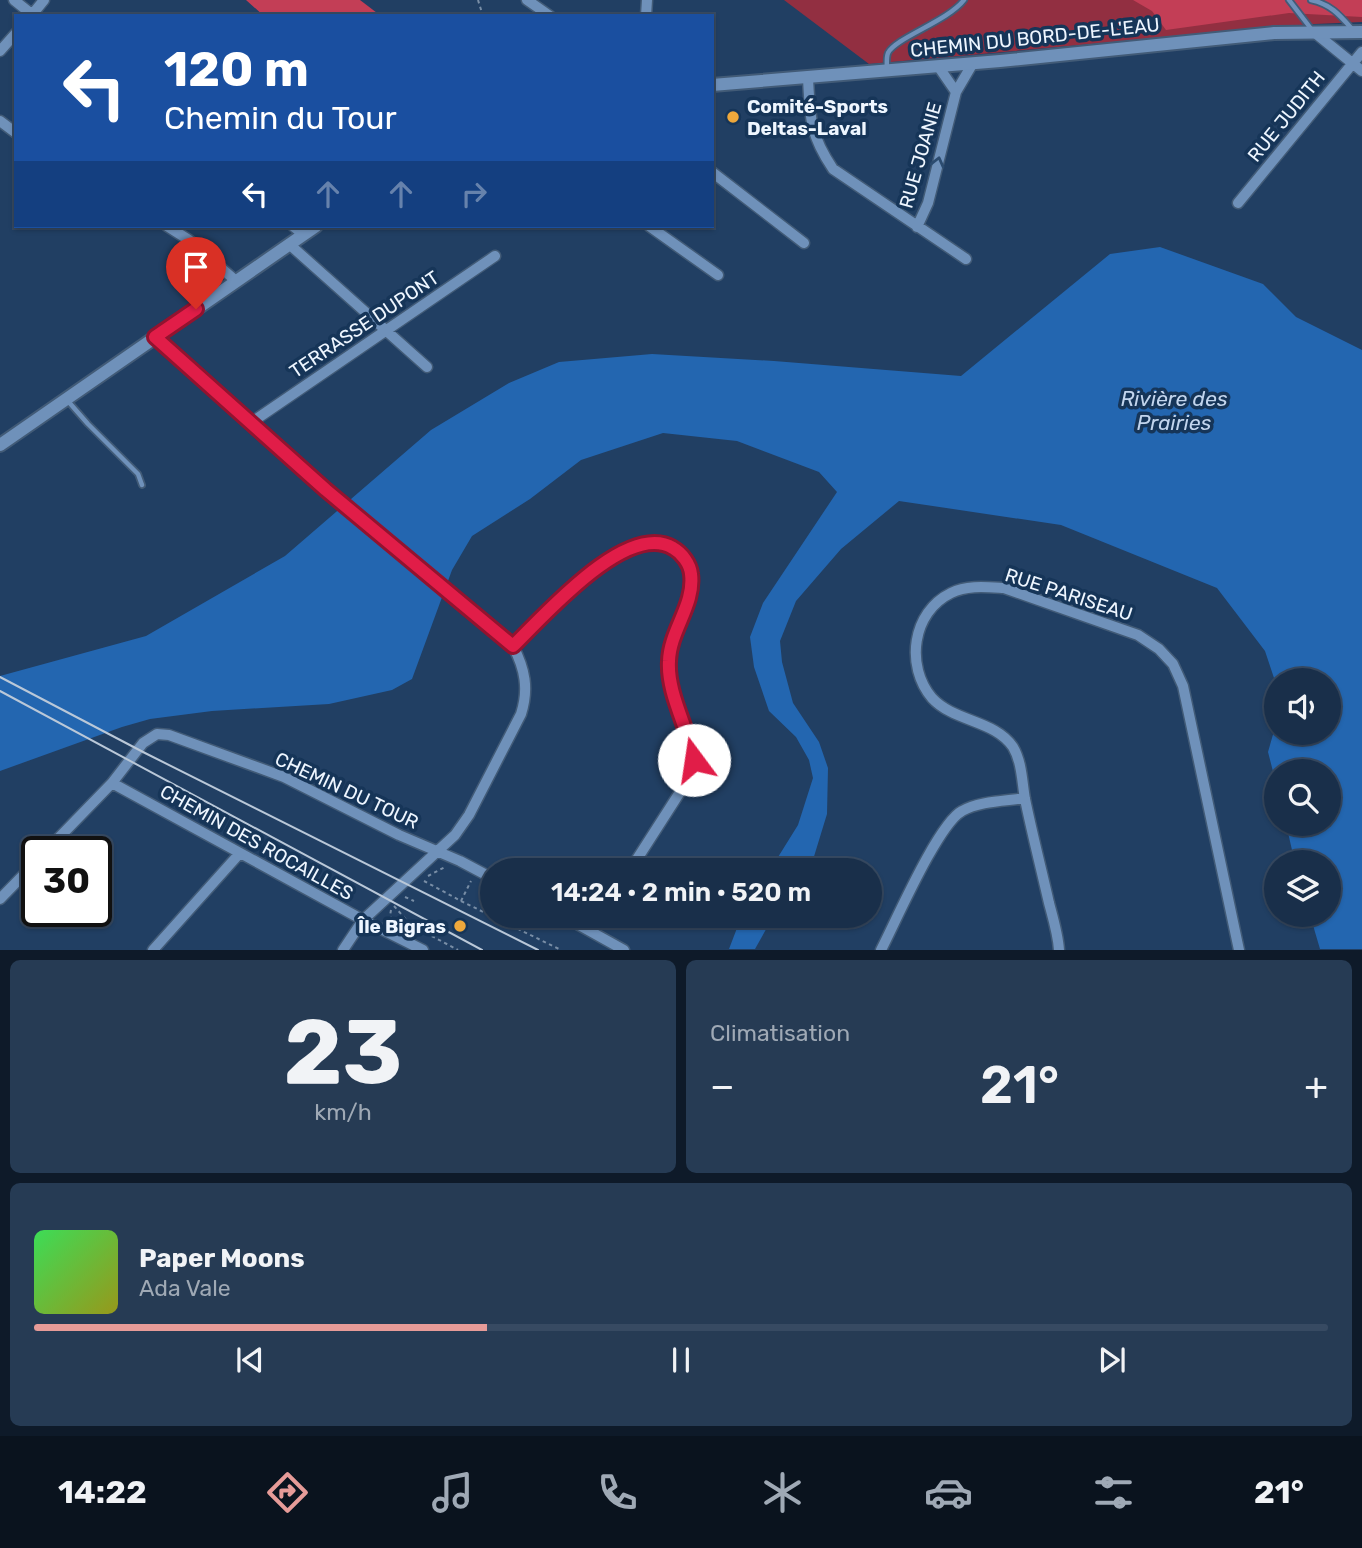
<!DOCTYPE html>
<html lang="fr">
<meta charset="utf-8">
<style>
body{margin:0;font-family:Rubik,sans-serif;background:#263b54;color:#f1f3f6;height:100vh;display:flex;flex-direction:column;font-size:26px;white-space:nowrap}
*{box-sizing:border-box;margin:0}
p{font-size:23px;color:#9fa9b5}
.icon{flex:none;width:38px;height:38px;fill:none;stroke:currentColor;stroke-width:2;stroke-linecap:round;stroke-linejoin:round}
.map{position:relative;height:950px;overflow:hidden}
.panel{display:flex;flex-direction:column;gap:10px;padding:10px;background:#0e1a29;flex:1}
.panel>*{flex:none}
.guide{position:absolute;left:14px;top:14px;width:700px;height:214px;border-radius:0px;box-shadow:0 2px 5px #0004,0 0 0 2px #374a62;background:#1a4fa0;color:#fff;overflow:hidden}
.buttons{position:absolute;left:1264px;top:668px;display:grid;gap:14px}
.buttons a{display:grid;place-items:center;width:77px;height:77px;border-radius:50%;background:#192f4a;box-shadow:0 2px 5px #0004,0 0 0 2px #374a62;font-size:35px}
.speed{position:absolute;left:21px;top:836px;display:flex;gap:14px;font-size:35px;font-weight:700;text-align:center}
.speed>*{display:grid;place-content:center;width:91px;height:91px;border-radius:50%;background:#192f4a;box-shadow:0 2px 5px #0004,0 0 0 2px #374a62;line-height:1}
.speed .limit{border:4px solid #111;border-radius:10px;background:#fff;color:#111}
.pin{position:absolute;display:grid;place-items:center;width:60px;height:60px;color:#fff;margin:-72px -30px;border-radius:50% 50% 50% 0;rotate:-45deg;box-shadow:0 0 7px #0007}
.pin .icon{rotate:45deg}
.me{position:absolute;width:77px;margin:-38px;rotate:346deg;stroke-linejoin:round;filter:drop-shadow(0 0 5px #0008)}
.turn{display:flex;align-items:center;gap:24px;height:147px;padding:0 35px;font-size:32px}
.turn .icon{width:91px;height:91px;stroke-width:2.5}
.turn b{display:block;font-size:49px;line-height:60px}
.lanes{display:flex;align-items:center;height:66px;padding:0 35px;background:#0003;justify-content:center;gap:35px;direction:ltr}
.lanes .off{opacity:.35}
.big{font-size:52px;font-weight:600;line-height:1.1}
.panel .card{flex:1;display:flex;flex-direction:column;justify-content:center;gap:10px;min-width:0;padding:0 24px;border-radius:10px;background:#263b54}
.panel .dial{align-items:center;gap:0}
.dial b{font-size:91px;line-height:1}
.song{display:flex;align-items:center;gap:21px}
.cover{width:84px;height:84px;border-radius:10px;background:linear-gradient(135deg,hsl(130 70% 55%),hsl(60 70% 35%))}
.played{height:7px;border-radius:4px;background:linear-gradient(90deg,#e69b98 35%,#374a62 35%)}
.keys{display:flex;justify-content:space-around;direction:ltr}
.heat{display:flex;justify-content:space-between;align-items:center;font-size:38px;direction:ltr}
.panel .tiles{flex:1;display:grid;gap:10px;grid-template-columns:1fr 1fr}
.card:last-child{grid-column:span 2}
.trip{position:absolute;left:480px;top:858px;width:402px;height:70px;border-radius:35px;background:#192f4a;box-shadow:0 2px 5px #0004,0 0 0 2px #374a62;font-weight:600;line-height:70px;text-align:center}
.menu{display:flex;height:112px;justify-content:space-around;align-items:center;background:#0a131e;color:#9fa9b5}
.menu .icon{width:49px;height:49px}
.menu .current{color:#e69b98}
.menu b{font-size:32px;color:#f1f3f6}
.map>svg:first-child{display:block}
.green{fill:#922f41}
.forest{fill:#c33e56}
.water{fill:#2366b0}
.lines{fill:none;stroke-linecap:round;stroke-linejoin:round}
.service-casing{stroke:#425b77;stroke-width:8}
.minor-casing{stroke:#425b77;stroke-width:13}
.tertiary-casing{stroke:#425b77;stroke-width:16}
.path{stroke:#798ea6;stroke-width:2;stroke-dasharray:3.5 3.5;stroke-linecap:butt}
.service{stroke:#6f91ba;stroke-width:4.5}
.minor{stroke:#6f91ba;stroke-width:10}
.tertiary{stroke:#6f91ba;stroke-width:12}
.tram{stroke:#bac8d8;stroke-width:2}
.oneway{stroke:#2c4c70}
.route-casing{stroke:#92132f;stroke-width:18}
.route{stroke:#e11d48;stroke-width:12}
.poi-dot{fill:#eea83c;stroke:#163558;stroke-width:2.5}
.labels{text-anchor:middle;stroke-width:7;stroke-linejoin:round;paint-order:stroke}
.street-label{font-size:19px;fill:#eef6ff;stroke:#163558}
.poi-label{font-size:19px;font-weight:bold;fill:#eef6ff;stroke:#163558;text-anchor:start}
.water-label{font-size:21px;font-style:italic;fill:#c2d5ed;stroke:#163558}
</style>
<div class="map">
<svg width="1362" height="950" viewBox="0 0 1362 950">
<rect width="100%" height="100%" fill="#213f63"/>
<path class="green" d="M 784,0 L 1362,0 L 1362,22 L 1315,24 L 869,64 Z"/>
<path class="forest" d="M 246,0 L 360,0 L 381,16 L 264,16 Z
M 1133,0 L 1362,0 L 1362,17 L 1289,13 L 1166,30 L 1152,11 Z"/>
<path class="water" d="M 1160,247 L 1263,284 L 1296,317 L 1362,350 L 1362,949 L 1320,949 L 1310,915 L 1328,915 L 1328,863 L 1295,863 L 1286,824 L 1328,824 L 1328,772 L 1276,772 L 1276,783 L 1268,752 L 1276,724 L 1276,733 L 1328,733 L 1328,681 L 1276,681 L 1276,684 L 1265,651 L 1217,588 L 1061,525 L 899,501 L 841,549 L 796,601 L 780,641 L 782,662 L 793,703 L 819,742 L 828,768 L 827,814 L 812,863 L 807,870 L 770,870 L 798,825 L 813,778 L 809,760 L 796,737 L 769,711 L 754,667 L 750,637 L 763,603 L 837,492 L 819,472 L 737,441 L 663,433 L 581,460 L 530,499 L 472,536 L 452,570 L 412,679 L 392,690 L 329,704 L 212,711 L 150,719 L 122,727 L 0,771 L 0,676 L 146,636 L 285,556 L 431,430 L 509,383 L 559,362 L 652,354 L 774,361 L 961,376 L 1110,254 Z
M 742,915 L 774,915 L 755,949 L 729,949 Z"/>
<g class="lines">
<defs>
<path id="service" d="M 1289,0 L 1312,30
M 1311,0 C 1330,4 1339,14 1352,29
M 887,70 C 887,65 886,58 888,53 C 895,38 948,21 964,0
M 67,400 L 88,424 L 138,474 L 142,485"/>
<path id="minor" d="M 14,0 L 34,16
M 527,0 L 550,16
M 31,16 L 44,0
M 646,16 L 647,0
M 1314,32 L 1362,71
M 0,51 L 16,33
M 938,66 L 956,92
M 808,78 C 810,118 810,135 833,169 L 966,259
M 0,121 L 16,133
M 712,172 L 804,243
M 1238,203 L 1362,52
M 167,226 L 189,240 L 236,281
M 293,226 L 303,234
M 649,226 L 718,275
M 917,227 L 928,203 L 956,92 L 973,63
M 289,244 L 427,367
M 155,337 L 326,490 L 513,646 C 525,669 529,689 521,714 L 469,815 L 455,835 L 363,920 L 343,950
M 252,422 L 495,256
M 513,646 C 542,617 625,523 671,547 C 680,551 688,561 691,571 C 698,603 669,631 669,662 C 668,702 699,734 691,775 L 630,870
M 112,783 L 363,920 L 423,950
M 45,852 L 112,783 L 143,743 L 157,734 L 169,735 L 284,777 L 399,835 L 460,861 L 492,878
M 0,899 L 37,861
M 561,915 L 624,950
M 590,931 L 600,915
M 153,950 L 240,853
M 881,950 C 896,921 938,824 962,811 C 979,801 1006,801 1025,798
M 1059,950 C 1058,934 1053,918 1049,903 C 1041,868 1032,833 1025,799 C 1022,782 1022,762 1013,747 C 995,720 954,722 932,698 C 905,666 912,612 951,593 C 967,585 986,587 1004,588 L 1138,635 L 1159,649 L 1173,664 L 1183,686 L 1239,950"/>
<path id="tertiary" d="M 712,85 L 1000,61 L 1274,33 L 1362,32
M 0,445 L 316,226"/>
</defs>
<use href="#service" class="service-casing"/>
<use href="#minor" class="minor-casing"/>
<use href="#tertiary" class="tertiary-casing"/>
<path class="path" d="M 478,0 L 483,16
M 428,876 L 445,867
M 424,881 L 461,901 L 471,881
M 405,897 L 414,901
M 461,901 L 561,950
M 394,906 L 411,925 L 458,950
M 391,910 L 390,916 L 393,921
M 406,930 L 414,920"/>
<use href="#service" class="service"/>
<use href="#minor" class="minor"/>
<use href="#tertiary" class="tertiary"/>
<path class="tram" d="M 0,677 L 145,753 L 538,950
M 0,691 L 482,950"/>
</g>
<defs><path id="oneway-chevron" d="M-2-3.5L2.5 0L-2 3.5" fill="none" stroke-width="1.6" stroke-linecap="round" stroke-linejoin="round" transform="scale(1.75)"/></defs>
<use class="oneway" href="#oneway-chevron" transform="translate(938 162) rotate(-76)"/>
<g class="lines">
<defs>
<path id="route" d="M 196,309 L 155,337 L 326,490 L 513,646 C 543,617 627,520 673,548 C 682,553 690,564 691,574 C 695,605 670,630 669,661 C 667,694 688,727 694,760"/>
</defs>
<use href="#route" class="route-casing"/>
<use href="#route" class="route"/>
</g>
<g class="poi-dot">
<circle cx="733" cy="117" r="7"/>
<circle cx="460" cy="926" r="7"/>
</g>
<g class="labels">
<g class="street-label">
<text transform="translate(1035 37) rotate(-6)" y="7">CHEMIN DU BORD-DE-L'EAU</text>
<text transform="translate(1286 116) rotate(-51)" y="7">RUE JUDITH</text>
<text transform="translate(920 155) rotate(-74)" y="7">RUE JOANIE</text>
<text transform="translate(364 324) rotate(-34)" y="7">TERRASSE DUPONT</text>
<text transform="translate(1069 594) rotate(18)" y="7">RUE PARISEAU</text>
<text transform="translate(347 790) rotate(25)" y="7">CHEMIN DU TOUR</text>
<text transform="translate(257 842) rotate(29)" y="7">CHEMIN DES ROCAILLES</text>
</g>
<g class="poi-label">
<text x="747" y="113">Comité-Sports<tspan x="747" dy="22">Deltas-Laval</tspan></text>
<text x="446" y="933" text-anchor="end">Île Bigras</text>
</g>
<g class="water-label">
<text x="1174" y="406">Rivière des<tspan x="1174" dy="24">Prairies</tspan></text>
</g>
</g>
</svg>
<div class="buttons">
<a><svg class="icon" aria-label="sound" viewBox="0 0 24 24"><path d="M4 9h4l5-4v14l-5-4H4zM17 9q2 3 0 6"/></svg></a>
<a><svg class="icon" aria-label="search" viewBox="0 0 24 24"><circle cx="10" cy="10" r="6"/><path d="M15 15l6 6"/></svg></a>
<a><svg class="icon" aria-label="layers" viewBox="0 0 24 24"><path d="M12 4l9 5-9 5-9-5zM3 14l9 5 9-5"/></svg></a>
</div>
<div class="speed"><div class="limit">30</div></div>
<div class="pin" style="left:196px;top:309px;background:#d93025"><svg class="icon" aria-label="arrive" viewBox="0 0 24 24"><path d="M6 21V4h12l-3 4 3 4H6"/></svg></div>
<svg class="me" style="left:694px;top:760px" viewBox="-20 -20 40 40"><circle r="19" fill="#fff"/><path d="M0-13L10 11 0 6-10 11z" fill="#e11d48"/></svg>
<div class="trip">14:24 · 2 min · 520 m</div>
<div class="guide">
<div class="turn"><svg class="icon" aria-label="left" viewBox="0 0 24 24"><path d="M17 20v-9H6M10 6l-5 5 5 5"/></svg><div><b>120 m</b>Chemin du Tour</div></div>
<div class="lanes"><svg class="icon" aria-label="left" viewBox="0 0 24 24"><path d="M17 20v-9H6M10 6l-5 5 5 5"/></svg><svg class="icon off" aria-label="ahead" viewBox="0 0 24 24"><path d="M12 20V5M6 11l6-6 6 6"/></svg><svg class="icon off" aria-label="ahead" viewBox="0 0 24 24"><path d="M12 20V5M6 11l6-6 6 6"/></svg><svg class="icon off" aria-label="right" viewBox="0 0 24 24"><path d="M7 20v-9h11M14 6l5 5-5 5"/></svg></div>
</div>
</div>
<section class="panel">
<div class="tiles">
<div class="card dial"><b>23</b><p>km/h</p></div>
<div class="card"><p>Climatisation</p>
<div class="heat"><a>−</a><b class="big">21°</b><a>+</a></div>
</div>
<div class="card">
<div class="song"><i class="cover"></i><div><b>Paper Moons</b><p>Ada Vale</p></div></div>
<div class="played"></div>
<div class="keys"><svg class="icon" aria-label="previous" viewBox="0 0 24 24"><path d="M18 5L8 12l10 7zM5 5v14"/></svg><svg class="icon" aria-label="pause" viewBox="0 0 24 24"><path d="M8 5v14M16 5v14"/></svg><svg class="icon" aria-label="next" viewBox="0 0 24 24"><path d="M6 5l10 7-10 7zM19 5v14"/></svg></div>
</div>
</div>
</section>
<nav class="menu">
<b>14:22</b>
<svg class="icon current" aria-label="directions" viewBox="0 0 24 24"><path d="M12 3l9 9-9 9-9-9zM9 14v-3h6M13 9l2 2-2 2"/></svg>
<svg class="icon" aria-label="music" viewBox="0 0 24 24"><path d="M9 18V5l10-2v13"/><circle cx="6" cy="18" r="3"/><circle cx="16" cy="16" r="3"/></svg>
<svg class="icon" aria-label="phone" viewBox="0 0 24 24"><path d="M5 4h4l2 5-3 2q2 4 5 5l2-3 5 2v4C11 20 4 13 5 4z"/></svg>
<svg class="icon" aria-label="climate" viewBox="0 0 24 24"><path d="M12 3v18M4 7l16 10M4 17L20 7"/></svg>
<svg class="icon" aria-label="car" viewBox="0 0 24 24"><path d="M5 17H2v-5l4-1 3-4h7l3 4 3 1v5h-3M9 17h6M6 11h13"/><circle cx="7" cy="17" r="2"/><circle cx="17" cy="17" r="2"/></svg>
<svg class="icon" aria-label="filters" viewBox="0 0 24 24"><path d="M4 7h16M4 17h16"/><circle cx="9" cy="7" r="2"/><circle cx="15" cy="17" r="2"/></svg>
<b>21°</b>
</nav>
